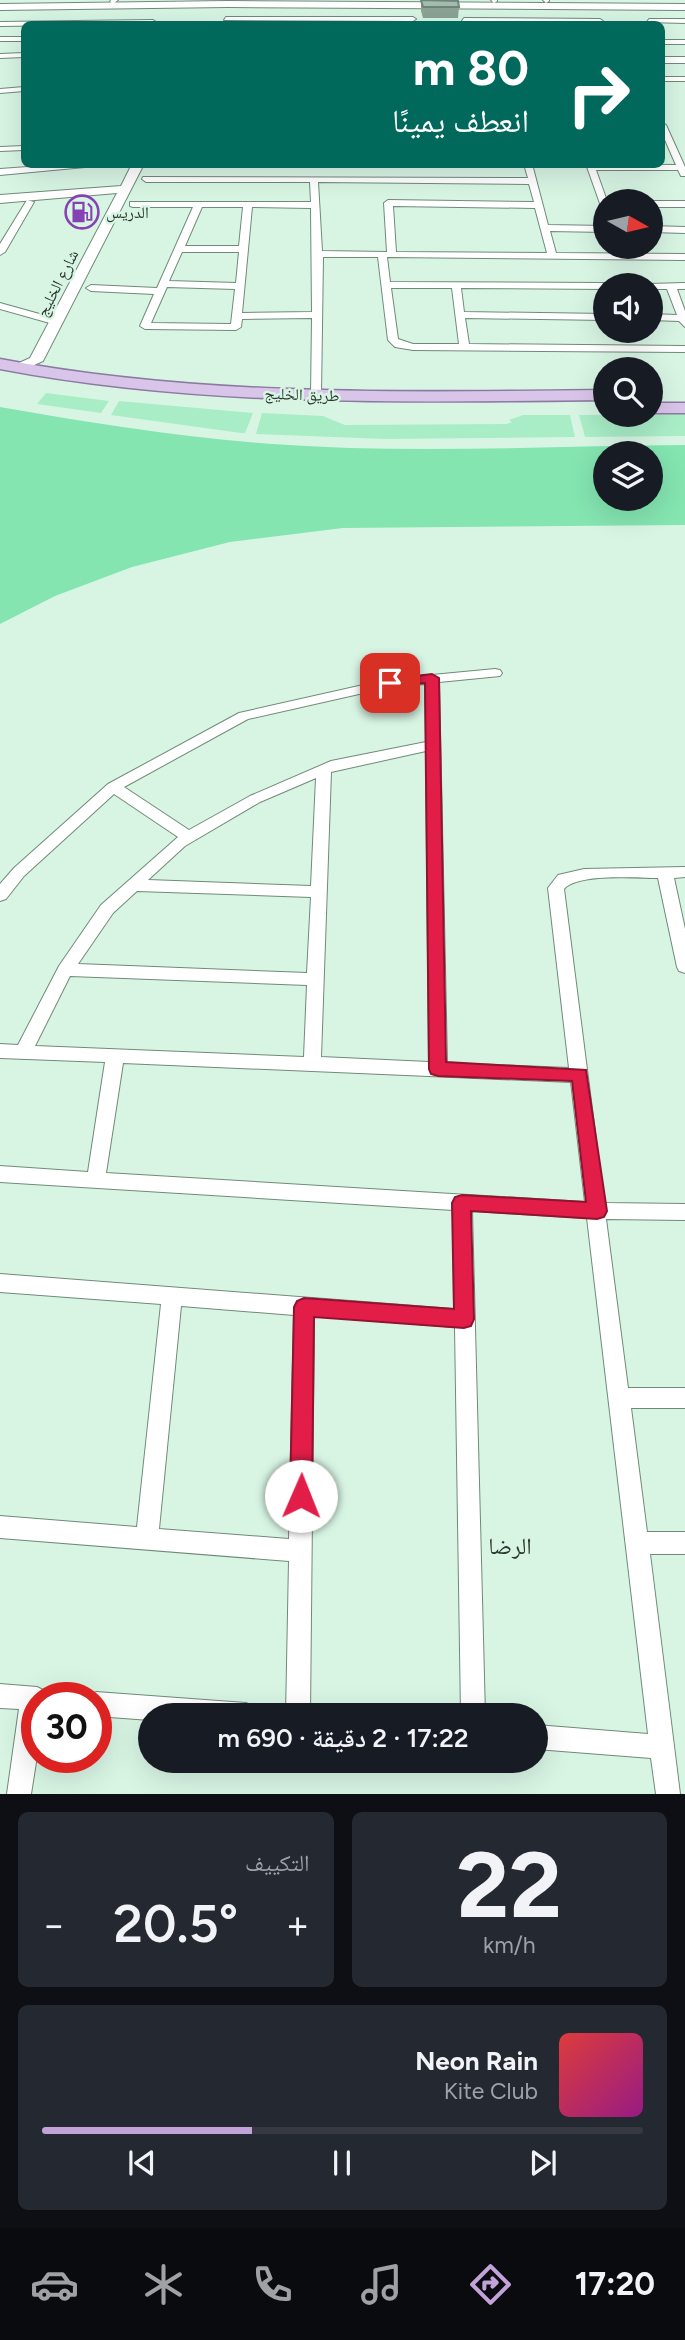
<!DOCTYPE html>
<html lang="ar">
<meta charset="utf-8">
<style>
body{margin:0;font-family:Figtree,"Noto Naskh Arabic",sans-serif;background:#242831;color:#f1f3f6;direction:rtl;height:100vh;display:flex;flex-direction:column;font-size:26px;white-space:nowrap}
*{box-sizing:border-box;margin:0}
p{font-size:23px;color:#9ea1a6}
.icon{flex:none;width:38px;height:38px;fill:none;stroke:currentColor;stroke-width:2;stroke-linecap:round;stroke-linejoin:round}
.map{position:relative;height:1794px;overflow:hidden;direction:ltr}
.side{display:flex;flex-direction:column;gap:18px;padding:18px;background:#0d0f14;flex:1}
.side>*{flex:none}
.banner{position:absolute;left:21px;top:21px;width:644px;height:147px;border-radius:10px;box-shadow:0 7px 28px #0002;direction:rtl;background:#00695c;color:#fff;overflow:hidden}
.needle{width:46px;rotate:98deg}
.controls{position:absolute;left:593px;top:189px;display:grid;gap:14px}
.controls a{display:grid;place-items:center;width:70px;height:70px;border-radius:50%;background:#171b24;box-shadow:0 7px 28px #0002;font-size:35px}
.speed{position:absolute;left:21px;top:1682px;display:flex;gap:14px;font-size:35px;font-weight:700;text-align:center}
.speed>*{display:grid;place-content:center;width:91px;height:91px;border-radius:50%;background:#171b24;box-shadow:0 7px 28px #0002;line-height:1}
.speed .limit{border:10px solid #d22;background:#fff;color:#111}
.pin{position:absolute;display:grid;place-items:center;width:60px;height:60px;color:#fff;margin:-30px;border-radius:14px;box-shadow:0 4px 10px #0006}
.me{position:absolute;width:77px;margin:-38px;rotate:1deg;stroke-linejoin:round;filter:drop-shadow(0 0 5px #0008)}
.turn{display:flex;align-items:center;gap:24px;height:147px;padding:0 21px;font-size:32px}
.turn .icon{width:91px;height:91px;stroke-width:2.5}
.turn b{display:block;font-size:49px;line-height:60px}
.big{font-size:52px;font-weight:600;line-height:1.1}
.side .tile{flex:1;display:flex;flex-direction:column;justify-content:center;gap:10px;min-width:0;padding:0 24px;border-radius:10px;background:#242831}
.side .dial{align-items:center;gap:0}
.dial b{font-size:91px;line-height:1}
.song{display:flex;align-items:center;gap:21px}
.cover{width:84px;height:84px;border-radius:10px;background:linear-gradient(135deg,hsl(0 70% 55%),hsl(310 70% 35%))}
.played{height:7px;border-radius:4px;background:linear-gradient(90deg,#c1a3d9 35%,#363941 35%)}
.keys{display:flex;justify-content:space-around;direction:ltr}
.heat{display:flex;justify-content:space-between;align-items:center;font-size:38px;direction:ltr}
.side .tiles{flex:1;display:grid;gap:18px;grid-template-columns:1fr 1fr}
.tile:last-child{grid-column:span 2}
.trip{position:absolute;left:138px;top:1703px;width:410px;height:70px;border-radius:35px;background:#171b24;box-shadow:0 7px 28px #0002;font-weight:600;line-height:70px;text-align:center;direction:rtl}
.tabs{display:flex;height:112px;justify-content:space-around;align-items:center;background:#090b0e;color:#9ea1a6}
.tabs .icon{width:49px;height:49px}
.tabs .on{color:#c1a3d9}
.tabs b{font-size:32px;color:#f1f3f6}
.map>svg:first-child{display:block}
.green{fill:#a9edc7}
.water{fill:#84e5b1;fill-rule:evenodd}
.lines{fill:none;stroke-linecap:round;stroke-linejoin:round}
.street-casing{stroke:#708a7a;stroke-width:2}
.secondary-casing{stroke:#708a7a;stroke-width:2}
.primary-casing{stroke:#8c7ba0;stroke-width:3}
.street{fill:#fff;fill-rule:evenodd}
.secondary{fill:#fff;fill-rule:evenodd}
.primary{fill:#d9c5ea;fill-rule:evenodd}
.wall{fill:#8aa395}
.building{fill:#a1bdad;stroke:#718479;stroke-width:2}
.route{fill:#e11d48;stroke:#92132f;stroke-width:2}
.labels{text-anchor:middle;stroke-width:5;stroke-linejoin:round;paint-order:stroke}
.far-poi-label{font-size:16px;fill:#2b3730;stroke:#d8f5e4;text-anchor:start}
.far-street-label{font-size:16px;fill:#2b3730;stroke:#d8f5e4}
.near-neighbourhood-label{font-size:23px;fill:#2b3730;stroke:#d8f5e4}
</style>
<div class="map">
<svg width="685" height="1794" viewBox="0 0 685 1794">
<rect width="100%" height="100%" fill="#d8f5e4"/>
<path class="green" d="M 46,393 L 109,401 L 101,413 L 37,404 Z
M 119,401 L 253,413 L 245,433 L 241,433 L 111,415 Z
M 262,413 L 323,416 L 345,425 L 507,424 L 512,422 L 509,420 L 523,415 L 570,415 L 575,437 L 385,439 L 256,434 Z
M 685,414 L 685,436 L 585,437 L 579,415 Z"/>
<path class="water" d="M 0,407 C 91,423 181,437 272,444 C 409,454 548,446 685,445 L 685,525 L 343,528 L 230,542 L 132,567 L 55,596 L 0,624 ZM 606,453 L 651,453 L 651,499 L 606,499 Z"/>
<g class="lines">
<defs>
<path id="street" d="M 111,0 L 118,0 L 113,4 L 110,2 Z
M 491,0 L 497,0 L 497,1 L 494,3 Z
M 543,0 L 549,0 L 549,1 L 546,3 Z
M 226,17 L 413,17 L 416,19 L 413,21 L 224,20 Z
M 464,18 L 600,19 L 603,21 L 600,23 L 462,21 Z
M 649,19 L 685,19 L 685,23 L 647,22 Z
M 153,20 L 156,22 L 155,24 L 0,26 L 0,22 Z
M 0,37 L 24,37 L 24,41 L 0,41 Z
M 662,40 L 685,40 L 685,44 L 662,44 Z
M 24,53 L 24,57 L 0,58 L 0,54 Z
M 662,77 L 685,77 L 685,81 L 662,81 Z
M 24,87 L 24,91 L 0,93 L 0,89 Z
M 662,123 L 666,125 L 685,167 L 685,176 L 681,176 L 678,170 L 596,170 L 607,201 L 606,213 L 603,212 L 586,164 L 676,165 L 662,133 Z
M 24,146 L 24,150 L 0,151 L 0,147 Z
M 70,164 L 117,164 L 0,175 L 0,169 Z
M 524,164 L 532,164 L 548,225 L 606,226 L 606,232 L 550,231 L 556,253 L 685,254 L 685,260 L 387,257 L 390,282 L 606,283 L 610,285 L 606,285 L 606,289 L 461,288 L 464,312 L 606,314 L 606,320 L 465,318 L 469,344 L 685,346 L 685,352 L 413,350 L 395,347 L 388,340 L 378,257 L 323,257 L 321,395 L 316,398 L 311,395 L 312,318 L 242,319 L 241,327 L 236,330 L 145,329 L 140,326 L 154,294 L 91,291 L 86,288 L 91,285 L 157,288 L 193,207 L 133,207 L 130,206 L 130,202 L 311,202 L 310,182 L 146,182 L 142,179 L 143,177 L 528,178 ZM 318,182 L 529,184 L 534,202 L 388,200 L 384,203 L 387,252 L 322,251 ZM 393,206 L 535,208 L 547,253 L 396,252 ZM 202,207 L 243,207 L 239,246 L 185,246 ZM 252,207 L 311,208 L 312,312 L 242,313 ZM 182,252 L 239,252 L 236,283 L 169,281 ZM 167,287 L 235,289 L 231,324 L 151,323 ZM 391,288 L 452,288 L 459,344 L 413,344 L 398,339 Z
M 27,200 L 34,202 L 5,252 L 0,255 L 0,244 Z
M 651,201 L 685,201 L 685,207 L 651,207 Z
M 651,226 L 685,227 L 685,233 L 651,232 Z
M 685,283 L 685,289 L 677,289 L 685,311 L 685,327 L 679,321 L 651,320 L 651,314 L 677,315 L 667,289 L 651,289 L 651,285 L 648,284 Z
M 0,303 L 61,320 L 62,322 L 57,325 L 0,309 Z
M 495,669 L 500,670 L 502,673 L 500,676 L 439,682 L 447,1063 L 569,1068 L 548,888 L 558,875 L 584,869 L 685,867 L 685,877 L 674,878 L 685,929 L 685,973 L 679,971 L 677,967 L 658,878 C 636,878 578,873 564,889 L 604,1203 L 685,1204 L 685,1220 L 606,1219 L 628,1388 L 685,1388 L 685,1408 L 631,1408 L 647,1532 L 685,1532 L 685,1554 L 650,1554 L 680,1794 L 656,1794 L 651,1758 L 536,1749 L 536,1725 L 648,1734 L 587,1218 L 472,1211 L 485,1715 L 461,1715 L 455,1327 L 314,1316 L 310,1715 L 286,1715 L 289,1561 L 0,1538 L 0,1516 L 137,1527 L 161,1304 L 0,1292 L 0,1274 L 454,1309 L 453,1210 L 0,1182 L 0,1166 L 88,1172 L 105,1062 L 0,1058 L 0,1044 L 18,1045 L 59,966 L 101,905 L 178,837 L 114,794 L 24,876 L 6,899 L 0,901 L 0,884 L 14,868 L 108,784 L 239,713 L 390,679 ZM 425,684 L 426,742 L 331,761 L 250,796 L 189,830 L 124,787 L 248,719 L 390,687 ZM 426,751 L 429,1062 L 321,1057 L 331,772 ZM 316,778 L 311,886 L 148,880 L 185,846 L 260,802 ZM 137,891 L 311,897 L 307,973 L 78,964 L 113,913 ZM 70,976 L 307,985 L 304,1057 L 35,1046 ZM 123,1063 L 571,1082 L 585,1202 L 106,1173 ZM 181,1306 L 294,1315 L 289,1539 L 159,1529 Z
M 0,1684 L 37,1687 L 45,1691 L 48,1698 L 37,1698 L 37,1756 L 31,1794 L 7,1794 L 19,1709 L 0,1708 Z
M 96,1692 L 246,1703 L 254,1707 L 258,1715 L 150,1715 L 150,1720 L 96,1716 L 96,1698 L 87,1698 Z"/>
<path id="secondary" d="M 228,1 L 685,4 L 685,10 L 228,7 L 0,10 L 0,4 Z
M 662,57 L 685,57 L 685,63 L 662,63 Z
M 132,164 L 144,164 L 43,361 L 21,371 L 11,371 L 8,368 L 30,358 L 117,193 L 0,203 L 0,195 L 121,186 Z"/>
<path id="primary" d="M 0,359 C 199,397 404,392 606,390 L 606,400 C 404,402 199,407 0,369 Z
M 651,403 L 685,403 L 685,413 L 651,413 Z"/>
</defs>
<use href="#street" class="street-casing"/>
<use href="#secondary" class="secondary-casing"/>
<use href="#primary" class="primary-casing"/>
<use href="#street" class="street"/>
<use href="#secondary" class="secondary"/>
<use href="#primary" class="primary"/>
</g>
<path class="wall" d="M 421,0 L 459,7 L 458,18 L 423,18 L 421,11 Z"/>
<path class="building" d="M 421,0 L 458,1 L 459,7 L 423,7 Z"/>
<path class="route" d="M 432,674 L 439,678 L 446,1062 L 586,1070 L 607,1211 L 604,1217 L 597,1219 L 471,1211 L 474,1319 L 471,1326 L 464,1328 L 314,1317 L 312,1496 L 309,1504 L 301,1507 L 293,1504 L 290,1496 L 294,1307 L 297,1301 L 304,1298 L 454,1309 L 452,1203 L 455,1197 L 462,1195 L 586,1202 L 572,1081 L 438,1076 L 431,1074 L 429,1069 L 425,683 L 390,687 L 383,683 L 390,679 Z"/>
<defs>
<symbol id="fuel-ring" viewBox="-11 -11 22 22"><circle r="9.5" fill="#d8f5e4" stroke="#8641b5" stroke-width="1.5"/><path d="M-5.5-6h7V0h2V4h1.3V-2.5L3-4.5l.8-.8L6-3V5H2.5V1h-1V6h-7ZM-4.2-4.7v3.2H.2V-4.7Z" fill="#8641b5"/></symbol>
</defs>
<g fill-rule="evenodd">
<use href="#fuel-ring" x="63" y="193" width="38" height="38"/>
</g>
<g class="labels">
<g class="far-poi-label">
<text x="106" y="218">الدريس</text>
</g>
<g class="far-street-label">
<text transform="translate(57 283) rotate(-63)" y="6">شارع الخليج</text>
<text transform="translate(302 394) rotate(2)" y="6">طريق الخليج</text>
</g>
<g class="near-neighbourhood-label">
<text x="510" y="1554">الرضا</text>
</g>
</g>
</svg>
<div class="controls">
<a><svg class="needle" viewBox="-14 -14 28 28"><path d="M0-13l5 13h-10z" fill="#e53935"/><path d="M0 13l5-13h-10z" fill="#9ea1a6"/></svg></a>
<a><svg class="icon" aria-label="sound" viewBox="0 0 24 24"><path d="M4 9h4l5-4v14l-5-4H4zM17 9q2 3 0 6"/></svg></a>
<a><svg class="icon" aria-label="search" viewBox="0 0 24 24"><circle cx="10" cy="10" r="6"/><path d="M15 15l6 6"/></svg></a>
<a><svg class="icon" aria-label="layers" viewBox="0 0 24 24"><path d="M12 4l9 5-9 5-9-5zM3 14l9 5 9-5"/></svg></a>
</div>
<div class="speed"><div class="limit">30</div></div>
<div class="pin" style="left:390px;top:683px;background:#d93025"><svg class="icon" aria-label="arrive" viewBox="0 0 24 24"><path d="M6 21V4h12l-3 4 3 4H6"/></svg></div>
<svg class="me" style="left:301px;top:1496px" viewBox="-20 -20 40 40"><circle r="19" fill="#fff"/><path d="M0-13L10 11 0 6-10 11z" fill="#e11d48"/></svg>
<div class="trip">17:22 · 2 دقيقة · 690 m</div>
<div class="banner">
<div class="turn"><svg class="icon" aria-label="right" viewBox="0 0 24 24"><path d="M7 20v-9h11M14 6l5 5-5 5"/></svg><div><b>80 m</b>انعطف يمينًا</div></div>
</div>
</div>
<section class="side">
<div class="tiles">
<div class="tile dial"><b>22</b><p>km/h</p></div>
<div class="tile"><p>التكييف</p>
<div class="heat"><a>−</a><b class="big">20.5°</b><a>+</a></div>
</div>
<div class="tile">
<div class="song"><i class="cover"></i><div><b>Neon Rain</b><p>Kite Club</p></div></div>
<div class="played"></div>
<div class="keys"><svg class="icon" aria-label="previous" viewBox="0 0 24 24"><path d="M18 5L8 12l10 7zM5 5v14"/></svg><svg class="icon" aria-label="pause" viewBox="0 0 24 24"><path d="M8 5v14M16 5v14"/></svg><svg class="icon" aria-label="next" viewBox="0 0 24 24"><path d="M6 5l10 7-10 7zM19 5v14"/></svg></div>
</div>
</div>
</section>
<nav class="tabs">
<b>17:20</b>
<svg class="icon on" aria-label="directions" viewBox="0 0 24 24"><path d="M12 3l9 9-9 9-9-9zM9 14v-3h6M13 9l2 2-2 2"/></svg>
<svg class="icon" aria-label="music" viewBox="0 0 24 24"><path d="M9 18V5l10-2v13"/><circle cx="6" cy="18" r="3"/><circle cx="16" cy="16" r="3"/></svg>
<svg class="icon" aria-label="phone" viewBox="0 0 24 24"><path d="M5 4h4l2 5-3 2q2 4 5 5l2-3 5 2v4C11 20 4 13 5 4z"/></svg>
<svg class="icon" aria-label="climate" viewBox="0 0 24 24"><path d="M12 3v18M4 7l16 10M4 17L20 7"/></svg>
<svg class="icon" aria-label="car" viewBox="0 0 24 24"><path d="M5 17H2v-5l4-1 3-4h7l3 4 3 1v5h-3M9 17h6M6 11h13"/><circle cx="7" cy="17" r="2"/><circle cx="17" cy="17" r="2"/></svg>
</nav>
